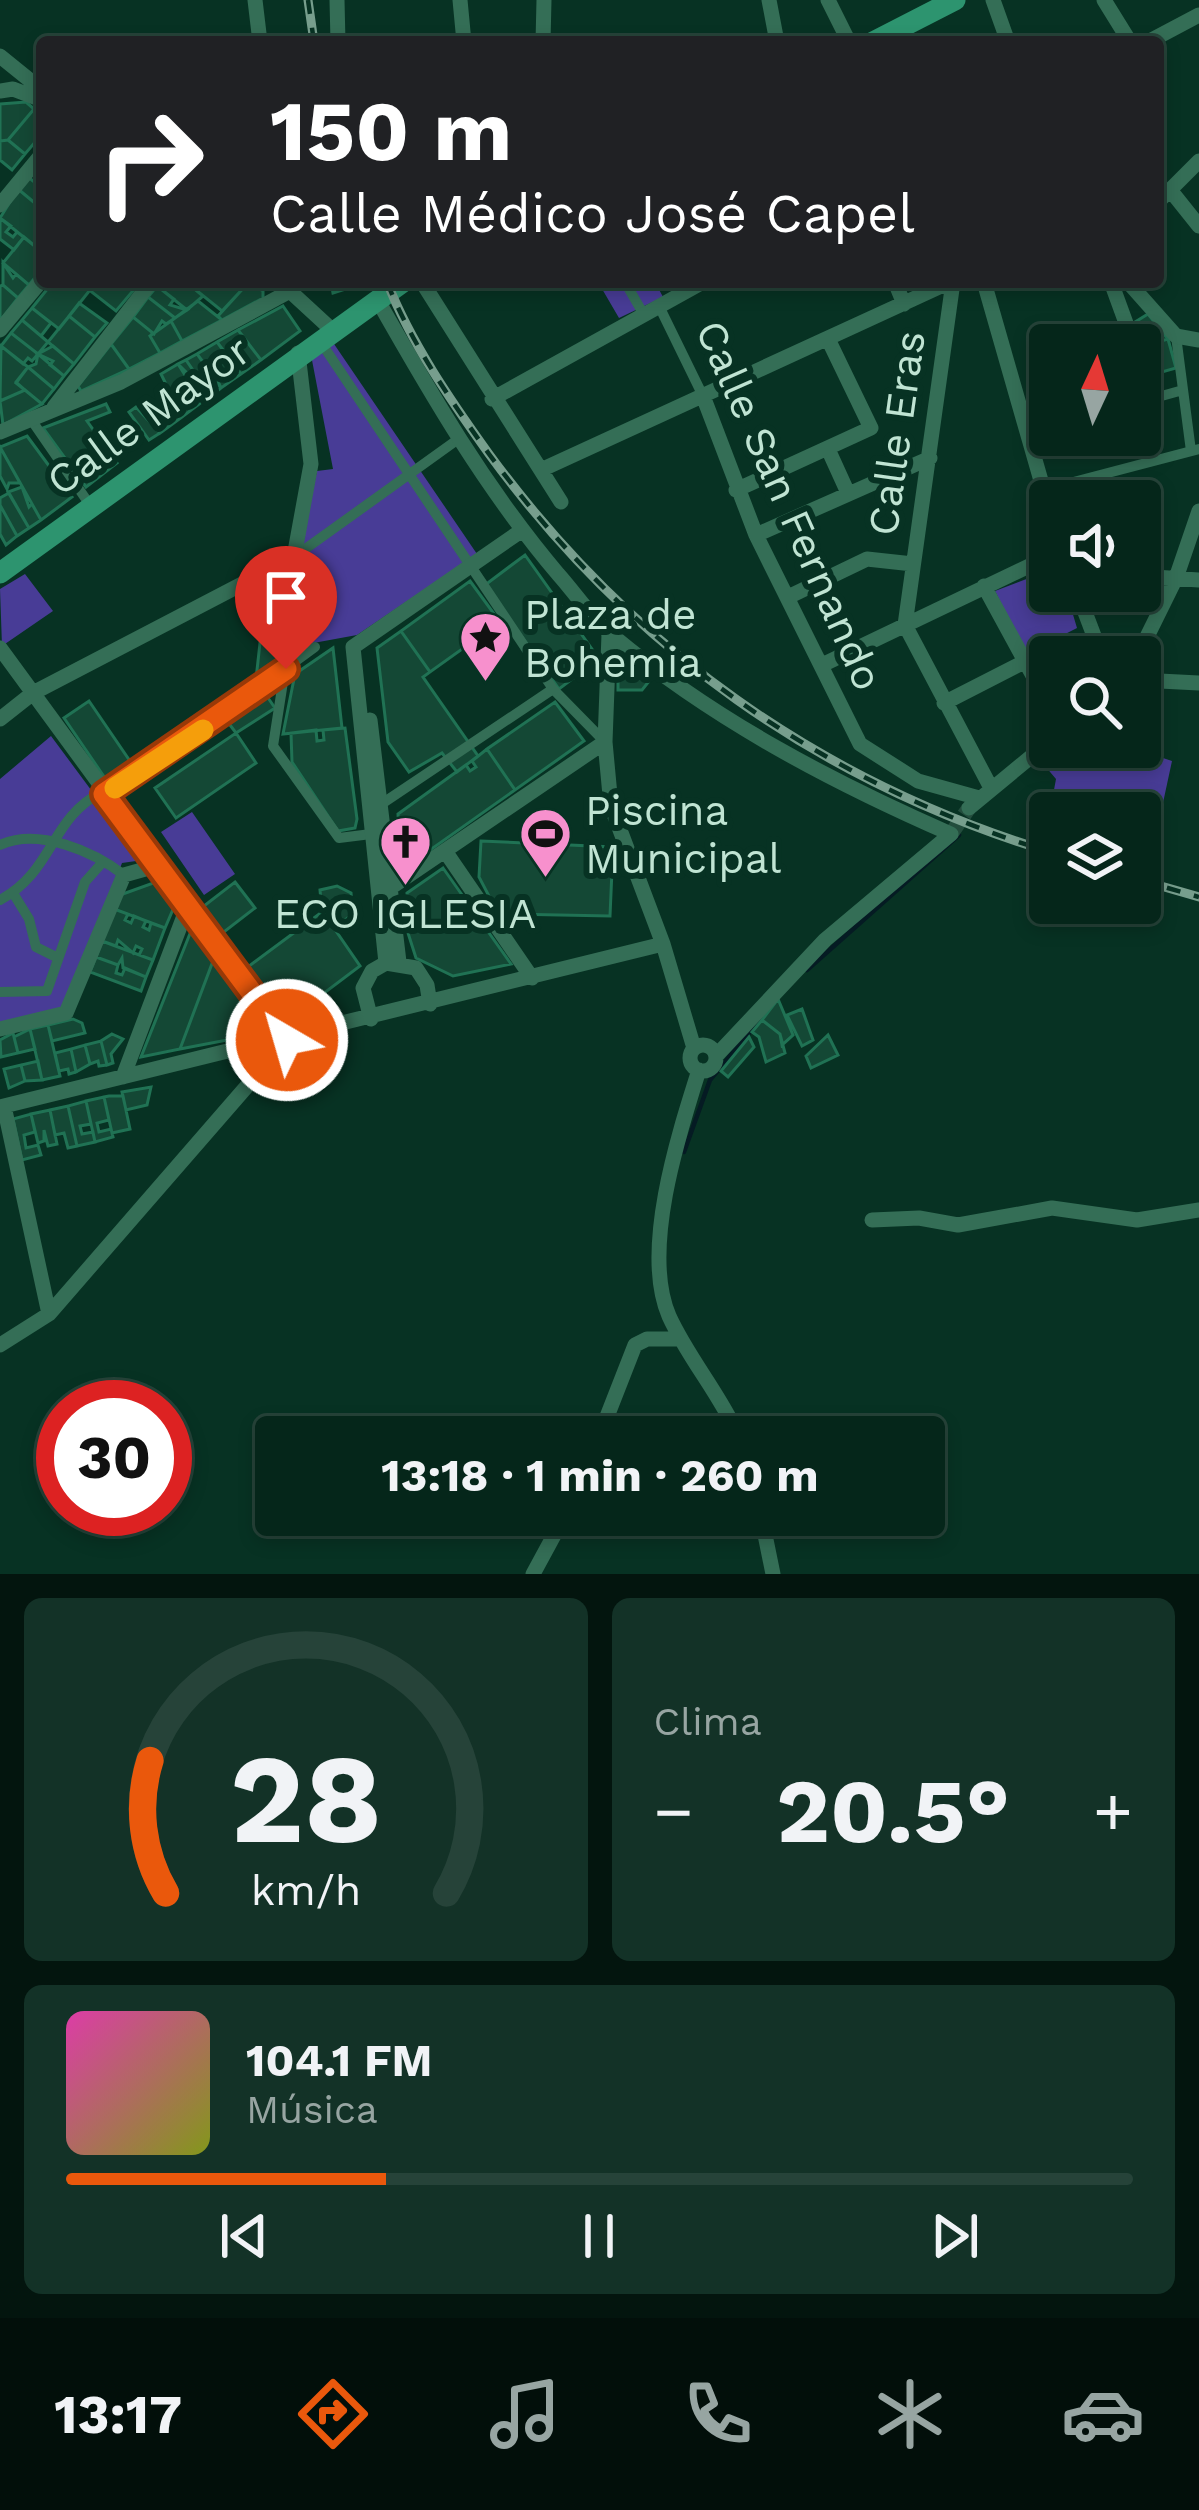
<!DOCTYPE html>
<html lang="es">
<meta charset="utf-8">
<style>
body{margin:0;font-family:"Work Sans",sans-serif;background:#133227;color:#f1f3f6;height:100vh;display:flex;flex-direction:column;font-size:45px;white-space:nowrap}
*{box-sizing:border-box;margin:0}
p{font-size:39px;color:#97a5a2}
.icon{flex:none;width:66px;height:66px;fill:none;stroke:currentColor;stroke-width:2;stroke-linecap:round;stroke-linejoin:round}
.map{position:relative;height:1574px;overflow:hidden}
.drawer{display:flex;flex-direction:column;gap:24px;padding:24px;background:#03150e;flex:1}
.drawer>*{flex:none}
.guide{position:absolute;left:36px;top:36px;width:1128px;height:252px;border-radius:12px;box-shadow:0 6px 18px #0003,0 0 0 3px #264339;background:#202124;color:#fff;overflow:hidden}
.needle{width:78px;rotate:4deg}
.tools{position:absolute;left:1029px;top:324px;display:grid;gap:24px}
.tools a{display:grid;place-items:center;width:132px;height:132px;border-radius:12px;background:#05261a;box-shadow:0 6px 18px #0003,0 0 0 3px #264339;font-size:60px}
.speed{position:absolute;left:36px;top:1380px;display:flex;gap:24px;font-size:60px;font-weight:700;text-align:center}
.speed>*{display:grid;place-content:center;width:156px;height:156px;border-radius:50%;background:#05261a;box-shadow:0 6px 18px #0003,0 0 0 3px #264339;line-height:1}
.speed .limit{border:18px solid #d22;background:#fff;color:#111}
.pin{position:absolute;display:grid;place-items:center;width:102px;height:102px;color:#fff;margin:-123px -51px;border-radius:50% 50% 50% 0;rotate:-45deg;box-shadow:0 0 12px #0007}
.pin .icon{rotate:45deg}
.me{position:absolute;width:132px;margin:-66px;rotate:322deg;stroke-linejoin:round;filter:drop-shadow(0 0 9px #0008)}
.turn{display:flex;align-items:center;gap:42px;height:252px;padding:0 36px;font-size:54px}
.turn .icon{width:156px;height:156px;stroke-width:2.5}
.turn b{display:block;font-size:84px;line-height:102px}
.big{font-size:90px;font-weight:700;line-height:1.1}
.drawer .card{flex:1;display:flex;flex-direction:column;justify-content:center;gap:18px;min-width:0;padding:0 42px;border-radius:18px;background:#133227}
.drawer .dial{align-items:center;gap:0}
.dial svg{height:312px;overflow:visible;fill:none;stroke:#264339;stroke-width:7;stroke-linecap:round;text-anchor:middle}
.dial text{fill:#f1f3f6;stroke:none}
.song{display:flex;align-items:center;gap:36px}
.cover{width:144px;height:144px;border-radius:18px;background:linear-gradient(135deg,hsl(320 70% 55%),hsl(70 70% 35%))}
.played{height:12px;border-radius:6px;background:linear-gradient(90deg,#ea580c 30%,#264339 30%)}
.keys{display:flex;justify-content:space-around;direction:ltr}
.heat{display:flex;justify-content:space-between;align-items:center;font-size:66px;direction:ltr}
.drawer .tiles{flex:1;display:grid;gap:24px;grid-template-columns:1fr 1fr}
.card:last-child{grid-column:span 2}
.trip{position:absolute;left:255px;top:1416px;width:690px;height:120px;border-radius:12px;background:#05261a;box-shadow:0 6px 18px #0003,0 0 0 3px #264339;font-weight:700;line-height:120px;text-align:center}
.tab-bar{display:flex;height:192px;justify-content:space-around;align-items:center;background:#020f0a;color:#97a5a2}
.tab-bar .icon{width:84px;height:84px}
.tab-bar .active{color:#ea580c}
.tab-bar b{font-size:54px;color:#f1f3f6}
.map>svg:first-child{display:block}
.green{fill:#483c96}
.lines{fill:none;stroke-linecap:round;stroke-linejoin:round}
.stream{stroke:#051b23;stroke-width:4.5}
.building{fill:#144835;stroke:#207254;stroke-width:3}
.minor-tunnel{stroke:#234d3d;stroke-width:15;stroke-dasharray:15 8;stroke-linecap:butt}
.pedestrian{stroke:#346e56;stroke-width:10}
.minor{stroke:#346e56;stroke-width:15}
.secondary{stroke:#2d946f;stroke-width:21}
.rail-casing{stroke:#779e8d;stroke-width:9}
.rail{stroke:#073223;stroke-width:4.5;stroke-dasharray:14;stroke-linecap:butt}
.route-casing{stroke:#983908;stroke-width:30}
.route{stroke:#ea580c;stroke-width:21}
.slow{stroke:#f59e0b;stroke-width:21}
.labels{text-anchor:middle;stroke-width:12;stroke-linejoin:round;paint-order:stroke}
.street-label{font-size:42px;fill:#c0e4d3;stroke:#073223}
.poi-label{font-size:42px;fill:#c0e4d3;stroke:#073223;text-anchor:start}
</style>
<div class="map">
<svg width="1199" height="1574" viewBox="0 0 1199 1574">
<rect width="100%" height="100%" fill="#073223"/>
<path class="green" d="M 598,282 L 655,282 L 663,297 L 619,318 Z
M 332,341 L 477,554 L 357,635 L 297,646 L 297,565 L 317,471 L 333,469 L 311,355 Z
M 1050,570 L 1050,591 L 1066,591 L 1077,628 L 1026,654 L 995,591 Z
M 25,574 L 53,611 L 2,646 L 0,589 Z
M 51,736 L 143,860 L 122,863 L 66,1013 L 0,1028 L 0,779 Z
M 1066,747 L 1130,747 L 1172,761 L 1158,826 L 1140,823 L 1140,813 L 1051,806 L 1056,779 L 1045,766 Z
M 192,812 L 235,874 L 204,895 L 161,832 Z"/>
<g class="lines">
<path class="stream" d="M 807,970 L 959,835
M 684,1152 L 710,1080 L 758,1022"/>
</g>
<path class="building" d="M 26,102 L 34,109 L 8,140 L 0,141 L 0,104 Z
M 34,109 L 42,114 L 42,134 L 25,154 L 8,140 Z
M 8,140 L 25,154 L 12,170 L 0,160 L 0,141 Z
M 28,177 L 42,188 L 42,209 L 18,189 Z
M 18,189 L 42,209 L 42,252 L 0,218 Z
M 0,218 L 11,226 L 6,232 L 13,237 L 17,232 L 24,237 L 14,250 L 0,239 Z
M 24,237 L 42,252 L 42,269 L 29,285 L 3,263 Z
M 3,263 L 13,278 L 16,274 L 29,285 L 18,298 L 3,285 Z
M 53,282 L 79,282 L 90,290 L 59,329 L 32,308 Z
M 79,282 L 132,282 L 137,286 L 116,311 Z
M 160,282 L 186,282 L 203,296 L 187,310 L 157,286 Z
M 186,282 L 249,282 L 222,311 Z
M 249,282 L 263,291 L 263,298 L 222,320 L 218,316 Z
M 331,282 L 367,282 L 333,293 Z
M 3,285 L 18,298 L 0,321 L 0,286 Z
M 157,286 L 174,299 L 170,305 L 187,310 L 175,318 L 148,297 Z
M 148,297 L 175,318 L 166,324 L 162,321 L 154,334 L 133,317 Z
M 198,301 L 222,320 L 182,341 L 171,321 Z
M 79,303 L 107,323 L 95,337 L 69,316 Z
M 283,306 L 300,331 L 261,360 L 238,330 Z
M 32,308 L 51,323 L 41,336 L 22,320 Z
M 1148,314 L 1168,339 L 1140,347 L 1132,324 Z
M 69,316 L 95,337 L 74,364 L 48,342 Z
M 133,317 L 153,333 L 150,336 L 160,353 L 129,369 L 111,344 Z
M 22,320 L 48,342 L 38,354 L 11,333 Z
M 171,321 L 182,341 L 160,353 L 150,336 Z
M 238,330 L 261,360 L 241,374 L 217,342 Z
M 11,333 L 38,354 L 32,361 L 28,358 L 23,364 L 1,346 Z
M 1168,339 L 1176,368 L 1148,376 L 1140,347 Z
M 217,342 L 241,374 L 221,388 L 210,362 L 206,366 L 197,354 Z
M 111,344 L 129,369 L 81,391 L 78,386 Z
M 1,346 L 28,367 L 16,382 L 25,390 L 0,401 Z
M 53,346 L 74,364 L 64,376 L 50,365 L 53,361 L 38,354 Z
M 38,354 L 64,376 L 54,389 L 28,367 L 36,364 Z
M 197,354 L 207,368 L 205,376 L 210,373 L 221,388 L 211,396 L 186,360 Z
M 186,360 L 211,396 L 202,402 L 192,387 L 197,383 L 178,364 Z
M 178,364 L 202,402 L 182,417 L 161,374 Z
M 28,367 L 54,389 L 42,404 L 16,383 Z
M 25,390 L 42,404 L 3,425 L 0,401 Z
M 170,392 L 182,417 L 171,425 L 157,401 Z
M 157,401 L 171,425 L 160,433 L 150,417 Z
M 106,404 L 110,412 L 87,421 L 117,463 L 86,487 L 43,428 Z
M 136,407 L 160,433 L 149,440 L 129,412 Z
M 27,436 L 72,497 L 41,520 L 0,447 Z
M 0,447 L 20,483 L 9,483 L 7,489 L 0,476 Z
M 22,487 L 29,507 L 32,504 L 41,520 L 29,528 L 8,492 Z
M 9,493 L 29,528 L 17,536 L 0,505 L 0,498 Z
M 0,505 L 17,536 L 6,545 L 0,534 Z
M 525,555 L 599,659 L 559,689 L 485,585 Z
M 287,575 L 294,579 L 292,619 L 261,634 L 263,587 Z
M 470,581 L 500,622 L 430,672 L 401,631 Z
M 292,619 L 287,659 L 256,679 L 261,634 Z
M 401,631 L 430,672 L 423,677 L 478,756 L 457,772 L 442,753 L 409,772 L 388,742 L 377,648 Z
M 333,648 L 342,728 L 283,734 L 295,674 Z
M 618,674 L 650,674 L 650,680 L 642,690 L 618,690 Z
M 266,695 L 275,708 L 236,733 L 227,721 Z
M 89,701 L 132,764 L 107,781 L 64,718 Z
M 555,702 L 584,741 L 515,790 L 487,749 Z
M 345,728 L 357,819 L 355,828 L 338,831 L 292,762 L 291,733 L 316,730 L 317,741 L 324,740 L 323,730 Z
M 236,733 L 256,763 L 176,818 L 155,788 Z
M 487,749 L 515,790 L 416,860 L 399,836 L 398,814 L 466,765 L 470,771 L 476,767 L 472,761 Z
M 481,841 L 613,847 L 610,916 L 506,914 L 507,901 L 491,900 L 479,877 Z
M 443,868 L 511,964 L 453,976 L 416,958 L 408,933 L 407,893 Z
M 156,882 L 174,907 L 165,928 L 114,909 L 120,895 Z
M 235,882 L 255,908 L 220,935 L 200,909 Z
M 337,886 L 351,893 L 353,914 L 345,920 L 350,926 L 336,931 L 360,966 L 283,1024 L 245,969 L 322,912 L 320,890 Z
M 114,909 L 128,914 L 125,920 L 131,923 L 134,916 L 146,921 L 143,927 L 149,930 L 151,923 L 165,928 L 153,960 L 139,955 L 142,949 L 136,946 L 133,953 L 118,940 L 116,946 L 102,941 Z
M 191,931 L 213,961 L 180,1049 L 141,1057 Z
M 102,941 L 153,960 L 146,977 L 123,968 L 122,958 L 118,965 L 96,957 Z
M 96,957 L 118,965 L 116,973 L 122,975 L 125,968 L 146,977 L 141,991 L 90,972 Z
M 213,961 L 264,1033 L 180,1049 Z
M 778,999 L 793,1035 L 782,1045 L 780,1034 L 762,1020 Z
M 802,1009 L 813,1040 L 802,1046 L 787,1015 Z
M 73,1019 L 82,1023 L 85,1033 L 52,1041 L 48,1025 Z
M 762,1020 L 780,1034 L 785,1053 L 766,1062 L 759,1037 L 752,1032 Z
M 48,1025 L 60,1076 L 42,1080 L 30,1029 Z
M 30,1029 L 35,1049 L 18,1053 L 14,1037 Z
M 13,1033 L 18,1053 L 1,1057 L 0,1040 Z
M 112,1034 L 123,1039 L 111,1054 L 113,1063 L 107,1065 L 101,1041 Z
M 828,1035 L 838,1055 L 811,1068 L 806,1056 Z
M 749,1037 L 754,1047 L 728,1077 L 721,1071 Z
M 101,1041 L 107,1065 L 99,1066 L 98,1061 L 90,1064 L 85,1045 Z
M 85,1045 L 90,1064 L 76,1072 L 71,1049 Z
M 71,1049 L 76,1072 L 69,1074 L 68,1069 L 59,1071 L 55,1053 Z
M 38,1061 L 42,1080 L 25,1081 L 21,1065 Z
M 21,1065 L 25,1081 L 9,1088 L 4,1069 Z
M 151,1087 L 147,1105 L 126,1110 L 122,1092 Z
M 109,1096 L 123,1096 L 130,1129 L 112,1133 L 104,1097 Z
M 104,1097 L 109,1120 L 97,1123 L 99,1132 L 111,1129 L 113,1137 L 95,1142 L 86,1101 Z
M 86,1101 L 91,1124 L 80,1126 L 82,1134 L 93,1132 L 95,1142 L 77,1146 L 68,1106 Z
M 68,1106 L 77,1146 L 68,1148 L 64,1133 L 55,1135 L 50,1110 Z
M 50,1110 L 57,1144 L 48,1146 L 44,1130 L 44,1141 L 38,1143 L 31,1114 Z
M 31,1114 L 35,1132 L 24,1135 L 26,1148 L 38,1145 L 41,1155 L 22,1160 L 13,1119 Z"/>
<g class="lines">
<path class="minor-tunnel" d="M 951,834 L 969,808"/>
<path class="pedestrian" d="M 625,282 L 644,315
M 659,306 L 703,396
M 1176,336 L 1191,451
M 320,341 L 553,689 L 605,742
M 1140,402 L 1183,390
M 30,418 L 90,505
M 1030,432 L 1050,426
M 1043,490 L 1199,449
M 294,557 L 457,440
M 315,647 L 285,669 L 273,746 L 339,838 L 371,834
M 380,805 L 553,689
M 0,845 C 39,827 94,852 124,875
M 13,893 L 29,919 L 36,947 L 56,957
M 0,900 C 54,871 50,818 102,792
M 0,992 L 47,991 L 85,882 L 101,864"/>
<path class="minor" d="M 255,0 L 260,42
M 337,0 L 338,42
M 460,0 L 464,42
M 769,0 L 777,42
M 828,0 L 849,42
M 993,0 L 1008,42
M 1104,0 L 1130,42
M 462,42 L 678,42
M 543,42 L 544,0
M 1148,42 L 1199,15
M 0,56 L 42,90
M 0,91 L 13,89 L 42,100
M 1171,191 L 1199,226
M 1158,202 L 1199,161
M 0,205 L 42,154
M 280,282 L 331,329
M 422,282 L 561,502
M 895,282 L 904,304
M 953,282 L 905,625 L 991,788
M 984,282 L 1050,512
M 1111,282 L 1134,345
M 1128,282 L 1176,336 L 1199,340
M 377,299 C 432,396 486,489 558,574 C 576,594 592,619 613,636 C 714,720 832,782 951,834 L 825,940 L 716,1056
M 0,330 L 42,280
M 703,396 L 756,535 L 860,744 L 918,781 L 979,798
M 492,399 L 703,282
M 54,407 L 151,282
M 0,432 L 121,382 L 292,290 L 291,282
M 828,449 L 848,493
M 543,469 L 950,282
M 736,490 L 871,428 L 828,339
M 756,535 L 930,458
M 1140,576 L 1199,580
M 984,586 L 1050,707
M 1077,591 L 1102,657
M 788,597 L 867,559 L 913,564
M 609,634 L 605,742 L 611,806 L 663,944 L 694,1048
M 0,648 L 287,1040 L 49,1314 L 0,1345
M 1137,657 L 1176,578 L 1199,511
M 822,665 L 1050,556
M 1140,680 L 1199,683
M 944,703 L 1024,662
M 0,719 L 33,693 L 294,557 L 311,464 L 298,353
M 370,720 L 399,962
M 104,794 L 285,669
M 969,808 L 1050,741
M 445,851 L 532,978
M 390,888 L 605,742
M 386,963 L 353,647 L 521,531
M 371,1019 L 363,988 L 372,971 L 386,963 L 416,968 L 427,985 L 430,1004
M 0,1029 L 66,1013 L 124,875 L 156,866
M690 1058a13 13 0 1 1 26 0a13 13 0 1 1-26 0Z
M 699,1070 C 678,1136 641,1251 669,1316 C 688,1358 720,1394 739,1437
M 123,1077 L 187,908
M 4,1106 L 49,1314
M 0,1107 L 663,944
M 872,1220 L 919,1218 L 958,1225 L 1052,1208 L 1137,1220 L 1199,1210
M 599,1437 L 635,1345 L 647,1339 L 680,1339
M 761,1515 L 773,1574
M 533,1574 L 565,1515"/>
<path class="secondary" d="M 873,42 L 955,0
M 0,573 L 403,282"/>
<defs>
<path id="rail" d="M 308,0 L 314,42
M 387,282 C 411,343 451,401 489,454 C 631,648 820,782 1050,852
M 1140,880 L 1199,897"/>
</defs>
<use href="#rail" class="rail-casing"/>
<use href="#rail" class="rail"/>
</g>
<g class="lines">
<defs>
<path id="route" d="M 286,669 L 104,794 L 287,1040"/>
</defs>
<use href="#route" class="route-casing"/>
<use href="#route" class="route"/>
<path class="slow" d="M 115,788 L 203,730"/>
</g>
<defs>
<symbol id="sight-pin" viewBox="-11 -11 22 30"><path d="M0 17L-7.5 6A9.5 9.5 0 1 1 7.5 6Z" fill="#f790cd" stroke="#073223"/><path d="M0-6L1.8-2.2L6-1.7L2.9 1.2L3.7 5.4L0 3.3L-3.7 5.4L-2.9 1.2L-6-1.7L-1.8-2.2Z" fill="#111"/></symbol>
<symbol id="stadium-pin" viewBox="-11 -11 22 30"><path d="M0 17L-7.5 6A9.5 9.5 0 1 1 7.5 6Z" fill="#f790cd" stroke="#073223"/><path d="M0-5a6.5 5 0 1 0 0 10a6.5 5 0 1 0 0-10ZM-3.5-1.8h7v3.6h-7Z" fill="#111"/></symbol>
<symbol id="church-pin" viewBox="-11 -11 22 30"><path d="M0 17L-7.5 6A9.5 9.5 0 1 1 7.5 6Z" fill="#f790cd" stroke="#073223"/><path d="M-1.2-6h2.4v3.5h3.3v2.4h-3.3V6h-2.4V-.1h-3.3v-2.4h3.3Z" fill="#111"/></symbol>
</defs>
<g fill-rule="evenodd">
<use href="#sight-pin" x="456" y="608" width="59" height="81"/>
<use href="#stadium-pin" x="516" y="804" width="59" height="81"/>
<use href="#church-pin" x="376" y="812" width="59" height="81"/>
</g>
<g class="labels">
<g class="street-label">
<text transform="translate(148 415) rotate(-36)" y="15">Calle Mayor</text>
<text transform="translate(896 433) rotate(-82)" y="15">Calle Eras</text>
<text transform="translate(790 505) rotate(66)" y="15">Calle San Fernando</text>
</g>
<g class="poi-label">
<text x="524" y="629">Plaza de<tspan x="524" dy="48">Bohemia</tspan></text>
<text x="585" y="825">Piscina<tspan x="585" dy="48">Municipal</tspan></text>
<text x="405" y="928" text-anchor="middle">ECO IGLESIA</text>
</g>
</g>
</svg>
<div class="tools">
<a><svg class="needle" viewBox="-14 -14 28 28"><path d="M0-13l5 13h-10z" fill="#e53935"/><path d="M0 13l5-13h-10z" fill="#97a5a2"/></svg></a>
<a><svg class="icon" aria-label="sound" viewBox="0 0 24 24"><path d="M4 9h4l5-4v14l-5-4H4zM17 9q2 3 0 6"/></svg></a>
<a><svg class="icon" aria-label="search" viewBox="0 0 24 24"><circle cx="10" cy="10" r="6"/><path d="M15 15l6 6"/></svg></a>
<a><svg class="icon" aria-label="layers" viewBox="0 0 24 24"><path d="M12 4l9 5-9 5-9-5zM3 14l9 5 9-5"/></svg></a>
</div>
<div class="speed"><div class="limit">30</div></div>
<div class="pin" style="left:286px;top:669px;background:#d93025"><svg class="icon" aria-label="arrive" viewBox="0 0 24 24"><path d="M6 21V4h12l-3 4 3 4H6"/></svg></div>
<svg class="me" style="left:287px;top:1040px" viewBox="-20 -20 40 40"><circle r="17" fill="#ea580c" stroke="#fff" stroke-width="3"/><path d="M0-11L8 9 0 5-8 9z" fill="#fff"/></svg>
<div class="trip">13:18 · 1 min · 260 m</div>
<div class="guide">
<div class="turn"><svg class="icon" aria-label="right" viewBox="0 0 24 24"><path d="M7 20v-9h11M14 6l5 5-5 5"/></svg><div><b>150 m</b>Calle Médico José Capel</div></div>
</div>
</div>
<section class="drawer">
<div class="tiles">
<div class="card dial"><svg viewBox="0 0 100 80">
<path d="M14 69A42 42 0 1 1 86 69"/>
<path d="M14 69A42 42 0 0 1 10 35" stroke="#ea580c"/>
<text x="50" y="56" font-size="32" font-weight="700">28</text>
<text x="50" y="72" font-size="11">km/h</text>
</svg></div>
<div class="card"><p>Clima</p>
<div class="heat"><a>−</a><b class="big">20.5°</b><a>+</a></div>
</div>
<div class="card">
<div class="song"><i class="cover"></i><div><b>104.1 FM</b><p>Música</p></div></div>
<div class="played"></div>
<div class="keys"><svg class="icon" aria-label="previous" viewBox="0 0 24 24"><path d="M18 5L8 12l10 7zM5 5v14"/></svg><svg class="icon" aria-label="pause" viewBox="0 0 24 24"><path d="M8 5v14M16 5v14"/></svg><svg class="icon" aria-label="next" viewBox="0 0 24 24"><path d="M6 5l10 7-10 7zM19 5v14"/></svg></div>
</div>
</div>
</section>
<nav class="tab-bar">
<b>13:17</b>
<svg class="icon active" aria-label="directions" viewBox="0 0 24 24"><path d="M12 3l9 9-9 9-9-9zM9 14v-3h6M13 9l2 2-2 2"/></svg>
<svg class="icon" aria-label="music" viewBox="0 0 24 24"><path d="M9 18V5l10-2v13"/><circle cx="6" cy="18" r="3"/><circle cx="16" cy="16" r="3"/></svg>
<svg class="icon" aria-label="phone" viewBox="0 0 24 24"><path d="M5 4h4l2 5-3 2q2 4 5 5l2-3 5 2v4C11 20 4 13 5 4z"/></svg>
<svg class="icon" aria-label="climate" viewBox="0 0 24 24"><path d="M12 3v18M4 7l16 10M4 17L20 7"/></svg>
<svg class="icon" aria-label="car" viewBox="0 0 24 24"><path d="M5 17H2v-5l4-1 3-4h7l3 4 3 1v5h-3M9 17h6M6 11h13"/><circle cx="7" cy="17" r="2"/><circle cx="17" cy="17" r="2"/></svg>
</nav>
